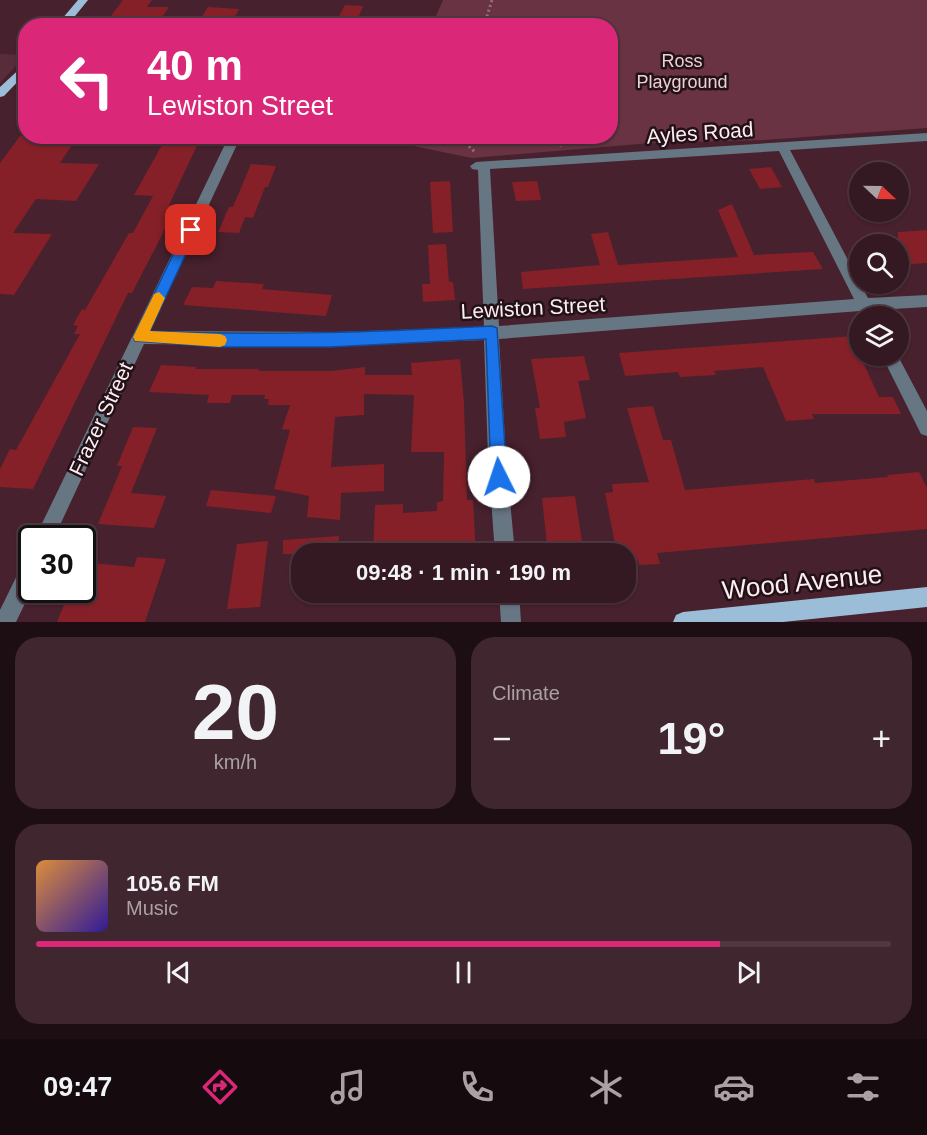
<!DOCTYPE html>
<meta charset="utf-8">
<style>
body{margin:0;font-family:Arial,sans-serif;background:#40262f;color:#f1f3f6;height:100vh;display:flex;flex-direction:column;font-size:22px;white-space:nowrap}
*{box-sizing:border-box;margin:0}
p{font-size:20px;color:#aaa0a5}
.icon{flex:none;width:33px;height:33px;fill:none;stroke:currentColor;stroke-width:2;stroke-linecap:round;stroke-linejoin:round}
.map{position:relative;height:622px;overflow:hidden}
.panel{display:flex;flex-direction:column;gap:15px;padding:15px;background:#1d0e13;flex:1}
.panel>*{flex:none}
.guide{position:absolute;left:18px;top:18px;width:600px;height:126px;border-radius:24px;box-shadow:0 2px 4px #0004,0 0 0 2px #4f3840;background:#db2777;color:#fff;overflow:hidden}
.needle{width:39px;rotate:112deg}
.buttons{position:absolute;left:849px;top:162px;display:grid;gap:12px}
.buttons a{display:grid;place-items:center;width:60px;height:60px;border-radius:50%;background:#351922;box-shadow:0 2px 4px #0004,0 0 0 2px #4f3840;font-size:30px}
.speed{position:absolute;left:18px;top:525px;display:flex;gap:12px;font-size:30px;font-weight:700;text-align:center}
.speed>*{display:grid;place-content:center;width:78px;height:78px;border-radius:50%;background:#351922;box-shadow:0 2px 4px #0004,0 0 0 2px #4f3840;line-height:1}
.speed .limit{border:3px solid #111;border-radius:9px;background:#fff;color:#111}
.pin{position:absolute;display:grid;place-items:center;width:51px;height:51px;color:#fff;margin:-26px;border-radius:12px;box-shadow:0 3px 9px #0006}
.me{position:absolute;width:66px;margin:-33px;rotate:356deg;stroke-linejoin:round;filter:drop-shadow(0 0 4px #0008)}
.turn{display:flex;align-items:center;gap:21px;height:126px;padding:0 30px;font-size:27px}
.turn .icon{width:78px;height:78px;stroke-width:2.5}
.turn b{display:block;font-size:42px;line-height:51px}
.big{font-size:45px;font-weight:700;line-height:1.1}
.panel .widget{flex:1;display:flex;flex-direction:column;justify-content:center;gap:9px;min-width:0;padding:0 21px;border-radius:24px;background:#40262f}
.panel .dial{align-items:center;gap:0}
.dial b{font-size:78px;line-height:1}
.song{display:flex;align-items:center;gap:18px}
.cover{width:72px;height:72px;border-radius:9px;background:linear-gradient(135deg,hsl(30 70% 55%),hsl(250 70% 35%))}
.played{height:6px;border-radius:3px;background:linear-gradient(90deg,#db2777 80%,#4f3840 80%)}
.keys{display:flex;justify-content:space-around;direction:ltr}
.heat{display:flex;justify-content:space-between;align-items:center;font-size:33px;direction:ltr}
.panel .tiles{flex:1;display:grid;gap:15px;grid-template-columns:1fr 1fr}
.widget:last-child{grid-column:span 2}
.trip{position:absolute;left:291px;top:543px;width:345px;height:60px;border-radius:24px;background:#351922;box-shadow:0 2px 4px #0004,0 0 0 2px #4f3840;font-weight:700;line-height:60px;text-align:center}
.tab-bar{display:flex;height:96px;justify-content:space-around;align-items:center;background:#150a0e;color:#aaa0a5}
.tab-bar .icon{width:42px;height:42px}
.tab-bar .selected{color:#db2777}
.tab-bar b{font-size:27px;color:#f1f3f6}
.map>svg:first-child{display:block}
.built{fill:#582c3a}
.green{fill:#6a3344}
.building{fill:#852028}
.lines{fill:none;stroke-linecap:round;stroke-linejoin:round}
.path{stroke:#90737c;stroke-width:3;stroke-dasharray:2 3;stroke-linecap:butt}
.minor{fill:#667683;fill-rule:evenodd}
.major{fill:#9cbdd7;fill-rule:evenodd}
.route{fill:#1a73e8;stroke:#114b97;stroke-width:1.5}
.slow{fill:#f59e0b}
.labels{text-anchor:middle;stroke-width:5;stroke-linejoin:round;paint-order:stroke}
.far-park-label{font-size:18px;fill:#edd0d7;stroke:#221116}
.street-label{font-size:21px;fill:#fdedf1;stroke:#221116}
.near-street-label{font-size:26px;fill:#fdedf1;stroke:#221116}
</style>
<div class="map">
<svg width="927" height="622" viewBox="0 0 927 622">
<rect width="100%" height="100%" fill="#47212d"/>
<path class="built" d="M 0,54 L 26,55 L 0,83 Z"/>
<path class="green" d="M 443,0 L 927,0 L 927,128 L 764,140 L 651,143 L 472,158 L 384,140 L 385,136 L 610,136 L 610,26 L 432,25 Z"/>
<path class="building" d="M 123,0 L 152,0 L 147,7 L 169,7 L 158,23 L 107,21 Z
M 345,5 L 363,6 L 355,26 L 334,26 Z
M 208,7 L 239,9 L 230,26 L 197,24 Z
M 20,136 L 78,136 L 60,163 L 99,164 L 76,201 L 36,199 L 13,233 L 52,234 L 14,295 L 0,294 L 0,163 Z
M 167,136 L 201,137 L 169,205 L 175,205 L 162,235 L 132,293 L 128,293 L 33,489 L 0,487 L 0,469 L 10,449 L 16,450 L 80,334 L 74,334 L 78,326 L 73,325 L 82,309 L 85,310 L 129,233 L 133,233 L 153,196 L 134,195 Z
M 251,164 L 276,166 L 268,187 L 265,187 L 253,218 L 245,217 L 239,233 L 218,232 L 229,207 L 233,207 Z
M 771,167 L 782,187 L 760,189 L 749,169 Z
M 450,181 L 453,232 L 433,233 L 430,182 Z
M 537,181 L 541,200 L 516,201 L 512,182 Z
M 732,204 L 754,255 L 813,252 L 823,269 L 523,289 L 521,272 L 600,265 L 591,234 L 608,232 L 618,265 L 738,257 L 718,210 Z
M 927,230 L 927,263 L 898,265 L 898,232 Z
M 446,244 L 449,282 L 453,282 L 455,300 L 423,302 L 422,284 L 430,284 L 428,245 Z
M 216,281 L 264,284 L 262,289 L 332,295 L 326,316 L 183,305 L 192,287 L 213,288 Z
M 854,336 L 860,346 L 860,356 L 866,358 L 861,358 L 879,397 L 893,397 L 901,414 L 812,414 L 814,419 L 786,421 L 763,367 L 714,371 L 716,375 L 680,377 L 678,372 L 625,376 L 619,353 Z
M 584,356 L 590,380 L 578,381 L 586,418 L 564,422 L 566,437 L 540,439 L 535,408 L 540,408 L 531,359 Z
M 460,359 L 464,403 L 467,500 L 473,500 L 476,554 L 373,554 L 375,505 L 403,504 L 403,513 L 437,511 L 437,502 L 443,501 L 444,452 L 411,452 L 414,395 L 364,394 L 364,415 L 335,417 L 331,467 L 384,464 L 384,491 L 341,493 L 340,520 L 307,517 L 309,496 L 274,489 L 290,430 L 282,429 L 290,405 L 268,405 L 269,399 L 264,399 L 265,395 L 232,395 L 230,403 L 207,403 L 209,395 L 149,392 L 161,365 L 196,367 L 195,369 L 259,369 L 259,371 L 331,371 L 365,367 L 365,375 L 412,375 L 411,363 Z
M 653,406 L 663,440 L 671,440 L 685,490 L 814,479 L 815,483 L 888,477 L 887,475 L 919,472 L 927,488 L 927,529 L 657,553 L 660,564 L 639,565 L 638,560 L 626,561 L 626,554 L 617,554 L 605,493 L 613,492 L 612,484 L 649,482 L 627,408 Z
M 133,427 L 157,428 L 131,493 L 166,496 L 154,528 L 98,524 L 122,466 L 117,466 Z
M 211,490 L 276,496 L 271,513 L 206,506 Z
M 575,496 L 584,554 L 548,554 L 542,498 Z
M 339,536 L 338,554 L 283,554 L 283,540 Z
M 268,541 L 260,607 L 227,609 L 237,544 Z
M 137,557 L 166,559 L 145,622 L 57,622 L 70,590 L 82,590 L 82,562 L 134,567 Z"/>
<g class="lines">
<path class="path" d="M 484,26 L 492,0
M 458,136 L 475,152
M 548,136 L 562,146"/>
<path class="minor" d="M 927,133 L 927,141 L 790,150 L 868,298 L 927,295 L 927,307 L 875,310 L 877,316 L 863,316 L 860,311 L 499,339 L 506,457 L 515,554 L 495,554 L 488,457 L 484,340 L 337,346 L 144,344 L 54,538 L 35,538 L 229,136 L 241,136 L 150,331 L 337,332 L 484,327 L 478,170 L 472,169 L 470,166 L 476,162 ZM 779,151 L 854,299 L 499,326 L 490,169 Z
M 882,356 L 898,356 L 927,411 L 927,436 L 921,434 Z
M 32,556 L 32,589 L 16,622 L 0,622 L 0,610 L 25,559 Z
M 499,592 L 519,592 L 521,622 L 501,622 Z"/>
<path class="major" d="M 78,0 L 88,0 L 67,26 L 56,26 Z
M 26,63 L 26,73 L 4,96 L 0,97 L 0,87 Z
M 927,587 L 927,607 L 783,622 L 673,622 L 676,615 L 683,612 Z"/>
</g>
<path class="route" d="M 191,225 L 197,230 L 150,331 C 264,336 378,332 492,326 L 497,328 L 507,477 L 505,483 L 499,485 L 493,483 L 491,477 L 486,339 L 330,347 L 218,347 L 135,341 L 133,337 L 135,333 L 185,230 Z"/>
<path class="slow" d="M 159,292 L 165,298 L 150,331 L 220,334 L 225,336 L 227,340 L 225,345 L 220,347 L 135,341 L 133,337 L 135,333 L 154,294 Z"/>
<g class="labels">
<g class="far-park-label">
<text x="682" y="67">Ross<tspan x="682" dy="21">Playground</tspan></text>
</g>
<g class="street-label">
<text transform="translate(700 133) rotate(-4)" y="7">Ayles Road</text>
<text transform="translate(533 308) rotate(-3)" y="7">Lewiston Street</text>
<text transform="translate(101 419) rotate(-65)" y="7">Frazer Street</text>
</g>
<g class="near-street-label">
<text transform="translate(802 582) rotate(-6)" y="9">Wood Avenue</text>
</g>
</g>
</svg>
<div class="buttons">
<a><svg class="needle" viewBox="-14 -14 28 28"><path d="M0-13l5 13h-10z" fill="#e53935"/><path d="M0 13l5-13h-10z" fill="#aaa0a5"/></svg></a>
<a><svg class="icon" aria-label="search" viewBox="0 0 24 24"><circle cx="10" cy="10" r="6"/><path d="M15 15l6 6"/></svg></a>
<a><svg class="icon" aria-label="layers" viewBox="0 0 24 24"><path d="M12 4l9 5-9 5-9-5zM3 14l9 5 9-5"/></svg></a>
</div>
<div class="speed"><div class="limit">30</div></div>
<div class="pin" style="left:191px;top:230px;background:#d93025"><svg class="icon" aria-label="arrive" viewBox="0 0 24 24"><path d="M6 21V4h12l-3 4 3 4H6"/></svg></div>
<svg class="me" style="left:499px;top:477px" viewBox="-20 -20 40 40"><circle r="19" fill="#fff"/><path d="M0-13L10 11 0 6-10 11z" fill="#1a73e8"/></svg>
<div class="trip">09:48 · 1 min · 190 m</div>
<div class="guide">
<div class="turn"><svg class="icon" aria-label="left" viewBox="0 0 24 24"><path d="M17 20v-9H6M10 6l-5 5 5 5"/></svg><div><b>40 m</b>Lewiston Street</div></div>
</div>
</div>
<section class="panel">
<div class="tiles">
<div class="widget dial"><b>20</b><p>km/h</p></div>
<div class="widget"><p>Climate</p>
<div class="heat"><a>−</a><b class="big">19°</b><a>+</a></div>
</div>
<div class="widget">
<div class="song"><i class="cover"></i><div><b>105.6 FM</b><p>Music</p></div></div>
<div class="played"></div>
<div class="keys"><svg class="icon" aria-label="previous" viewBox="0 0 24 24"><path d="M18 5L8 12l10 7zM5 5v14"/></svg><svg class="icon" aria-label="pause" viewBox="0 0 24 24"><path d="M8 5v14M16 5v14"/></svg><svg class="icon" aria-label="next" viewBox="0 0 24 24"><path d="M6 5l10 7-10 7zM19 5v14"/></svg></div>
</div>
</div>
</section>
<nav class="tab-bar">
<b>09:47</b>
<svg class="icon selected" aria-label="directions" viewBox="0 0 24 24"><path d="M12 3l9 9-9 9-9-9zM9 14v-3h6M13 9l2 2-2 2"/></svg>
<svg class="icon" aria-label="music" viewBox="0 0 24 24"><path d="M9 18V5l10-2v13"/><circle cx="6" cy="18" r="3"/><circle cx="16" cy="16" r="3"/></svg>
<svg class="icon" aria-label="phone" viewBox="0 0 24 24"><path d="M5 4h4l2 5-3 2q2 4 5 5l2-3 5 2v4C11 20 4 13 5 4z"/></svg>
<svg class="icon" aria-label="climate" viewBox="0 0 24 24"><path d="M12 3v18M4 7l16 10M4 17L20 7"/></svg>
<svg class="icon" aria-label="car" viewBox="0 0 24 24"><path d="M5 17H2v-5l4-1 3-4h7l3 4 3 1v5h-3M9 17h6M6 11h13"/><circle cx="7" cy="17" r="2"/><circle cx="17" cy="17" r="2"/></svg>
<svg class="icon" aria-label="filters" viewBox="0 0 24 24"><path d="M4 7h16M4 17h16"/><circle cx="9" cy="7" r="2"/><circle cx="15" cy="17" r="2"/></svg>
</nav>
